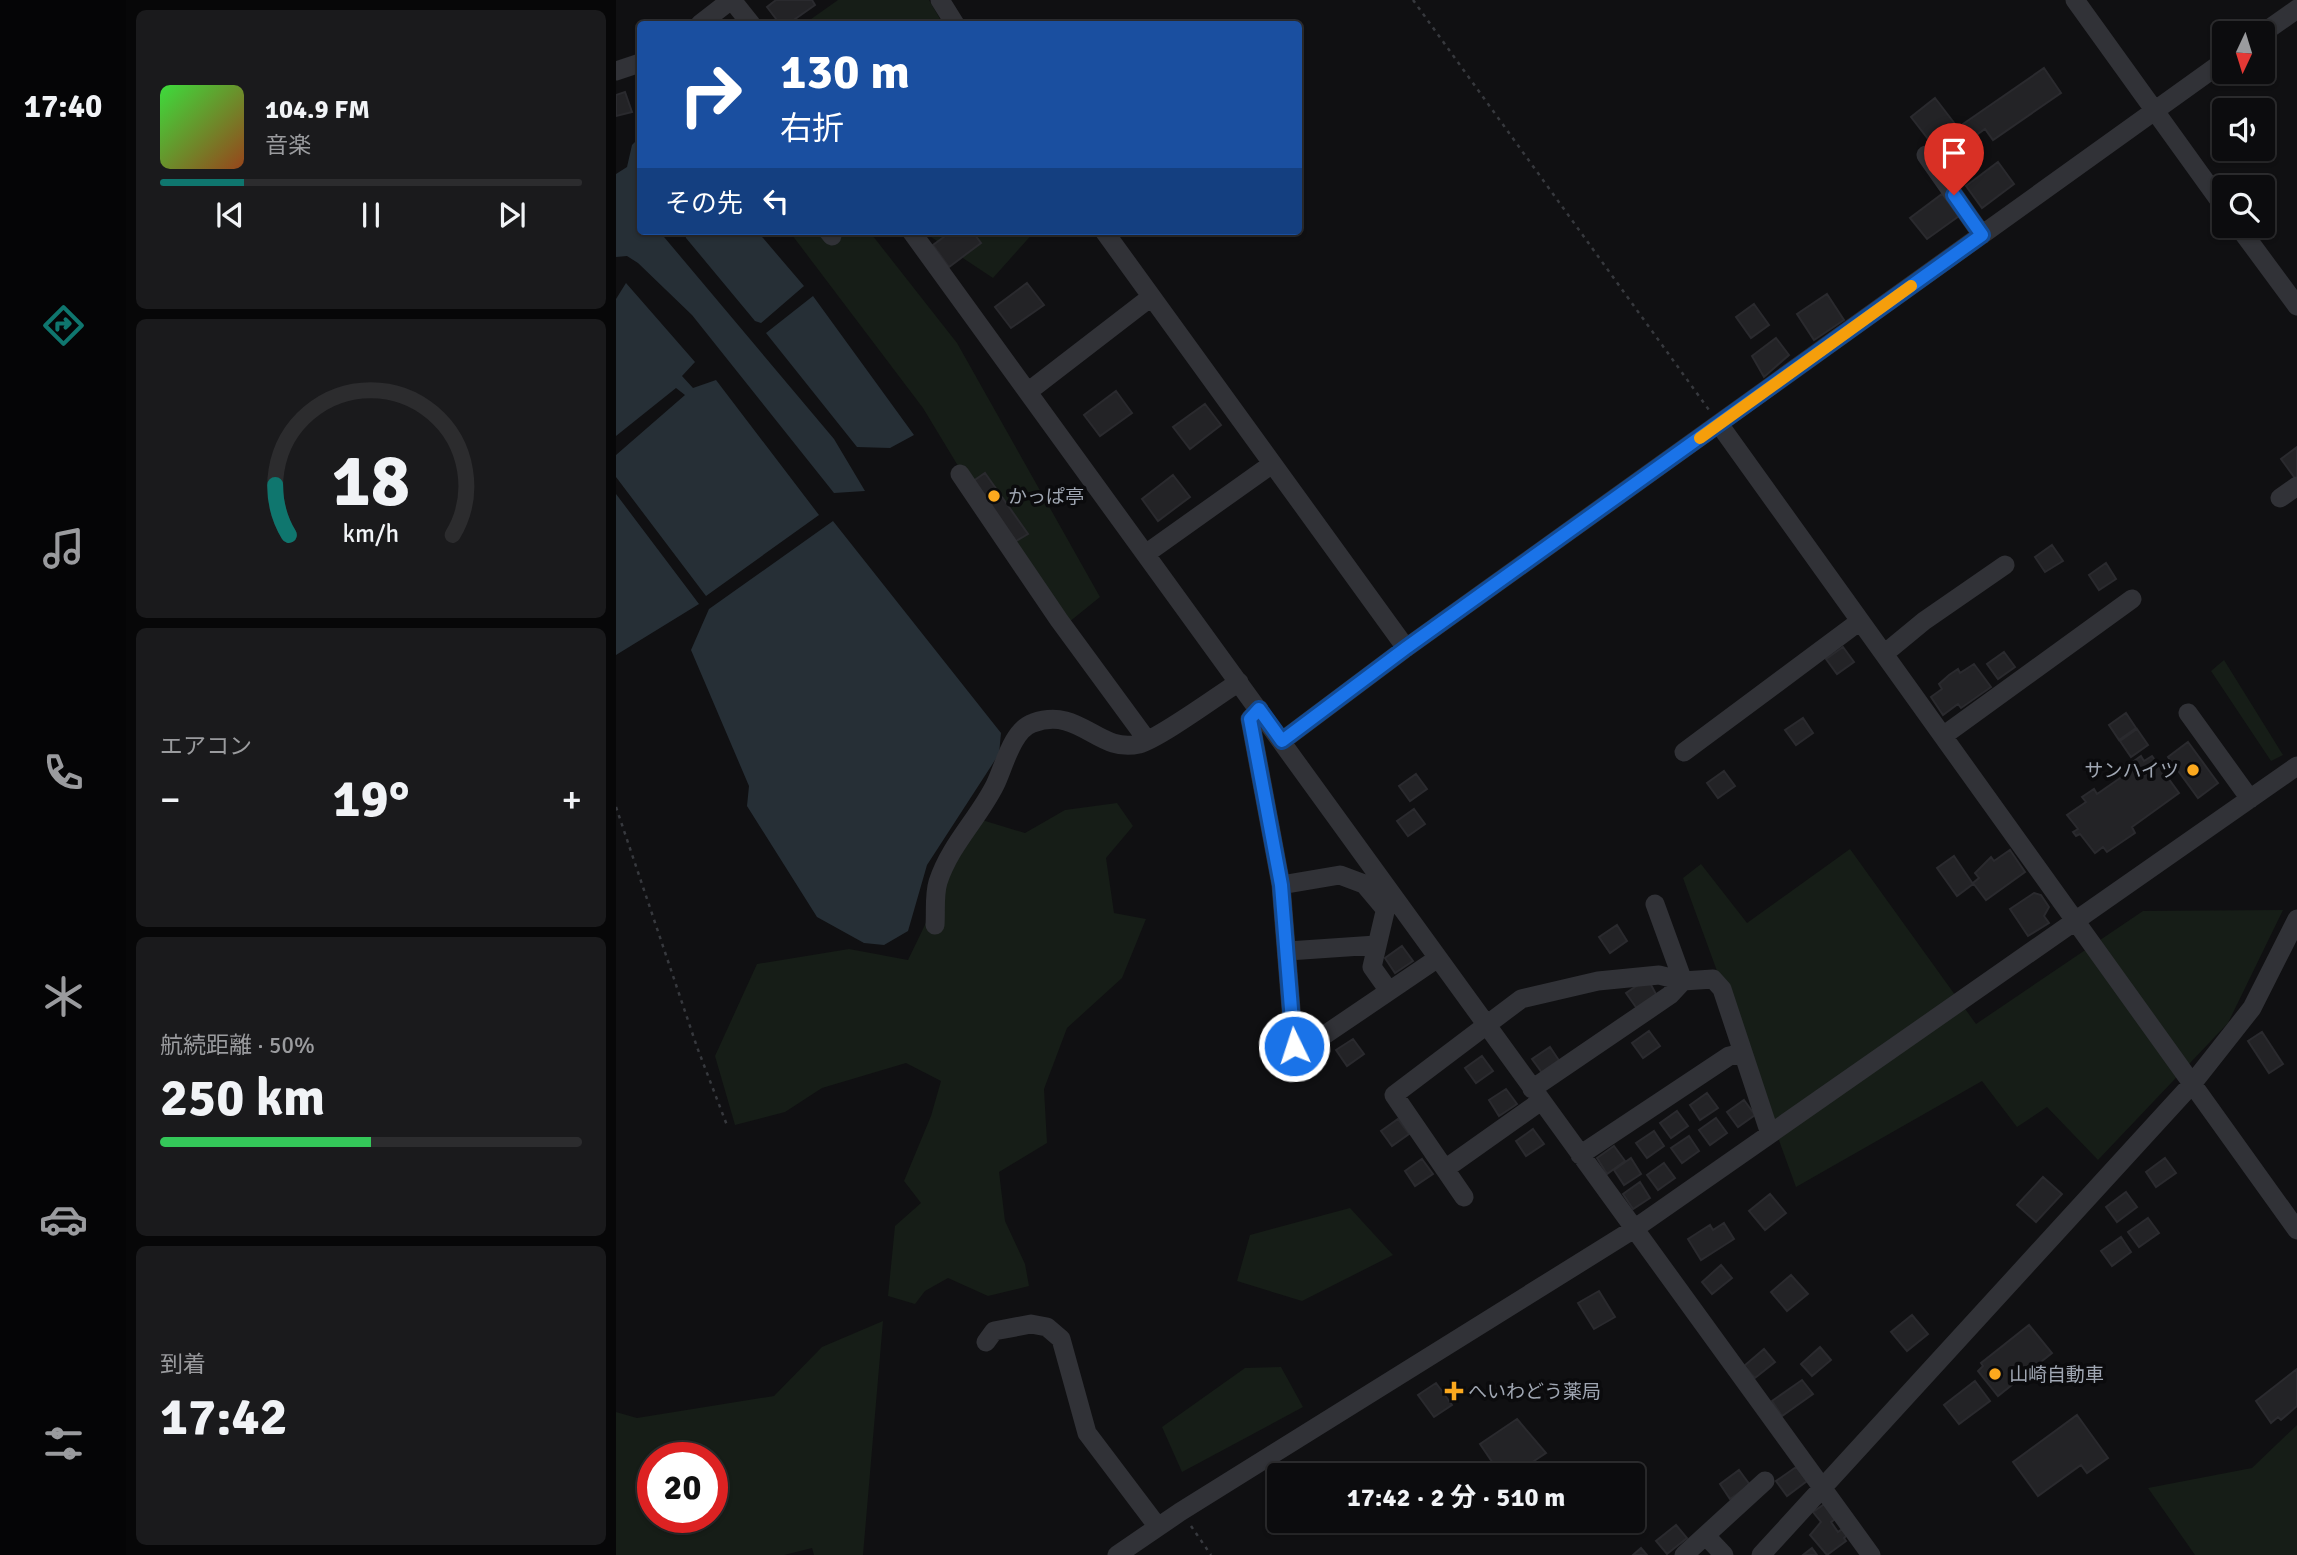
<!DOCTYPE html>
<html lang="ja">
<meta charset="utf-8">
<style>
body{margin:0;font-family:Signika,"Noto Sans JP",sans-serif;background:#1a1a1c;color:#f1f3f6;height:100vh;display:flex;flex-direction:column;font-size:26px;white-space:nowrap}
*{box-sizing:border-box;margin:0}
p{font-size:23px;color:#9a9b9e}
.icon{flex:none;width:38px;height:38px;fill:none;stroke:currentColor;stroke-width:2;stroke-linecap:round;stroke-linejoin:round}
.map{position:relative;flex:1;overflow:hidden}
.panel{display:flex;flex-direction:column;gap:10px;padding:10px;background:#070708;width:490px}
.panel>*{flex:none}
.top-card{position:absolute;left:21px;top:21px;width:665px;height:214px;border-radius:7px;box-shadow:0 2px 5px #0004,0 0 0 2px #2c2c2e;background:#1a4fa0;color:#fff;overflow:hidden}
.needle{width:46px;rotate:184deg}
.fabs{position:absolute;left:1596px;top:21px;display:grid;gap:14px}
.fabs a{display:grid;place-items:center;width:63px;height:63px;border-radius:7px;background:#0c0c0e;box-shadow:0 2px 5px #0004,0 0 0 2px #2c2c2e;font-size:35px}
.speed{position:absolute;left:21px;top:1442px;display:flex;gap:14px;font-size:35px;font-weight:700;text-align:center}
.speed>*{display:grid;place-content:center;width:91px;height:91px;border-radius:50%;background:#0c0c0e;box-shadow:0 2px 5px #0004,0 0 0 2px #2c2c2e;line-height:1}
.speed .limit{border:10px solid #d22;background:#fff;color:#111}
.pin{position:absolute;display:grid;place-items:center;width:60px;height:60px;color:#fff;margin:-72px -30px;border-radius:50% 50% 50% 0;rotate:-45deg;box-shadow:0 0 7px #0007}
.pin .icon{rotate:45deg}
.me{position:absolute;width:77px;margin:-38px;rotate:356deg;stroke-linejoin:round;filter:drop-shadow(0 0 5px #0008)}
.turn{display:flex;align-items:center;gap:24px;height:147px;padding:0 28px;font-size:32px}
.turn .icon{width:91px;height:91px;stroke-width:2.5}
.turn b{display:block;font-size:49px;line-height:60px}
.then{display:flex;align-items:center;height:66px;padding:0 28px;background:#0003;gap:14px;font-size:26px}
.big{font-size:52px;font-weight:700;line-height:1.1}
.panel .tile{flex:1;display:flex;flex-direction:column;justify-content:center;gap:10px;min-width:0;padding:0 24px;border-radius:10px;background:#1a1a1c}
.panel .dial{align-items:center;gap:0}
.dial svg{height:182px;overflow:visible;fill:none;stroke:#2c2c2e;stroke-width:7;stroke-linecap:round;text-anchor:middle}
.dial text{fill:#f1f3f6;stroke:none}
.song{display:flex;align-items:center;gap:21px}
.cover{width:84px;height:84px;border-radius:10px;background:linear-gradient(135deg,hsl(120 70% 55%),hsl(20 70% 35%))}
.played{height:7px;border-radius:4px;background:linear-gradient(90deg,#0f766e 20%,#2c2c2e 20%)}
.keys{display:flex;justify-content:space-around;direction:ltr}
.heat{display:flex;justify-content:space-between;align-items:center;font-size:38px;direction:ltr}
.charge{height:10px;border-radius:5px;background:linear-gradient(90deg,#34c759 50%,#2c2c2e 0)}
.trip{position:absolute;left:651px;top:1463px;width:378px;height:70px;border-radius:7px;background:#0c0c0e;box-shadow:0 2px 5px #0004,0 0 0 2px #2c2c2e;font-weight:700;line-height:70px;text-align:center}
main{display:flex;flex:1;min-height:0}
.tab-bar{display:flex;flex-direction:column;width:126px;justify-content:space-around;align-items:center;background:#050506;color:#9a9b9e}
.tab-bar .icon{width:49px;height:49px}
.tab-bar .on{color:#0f766e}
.tab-bar b{font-size:32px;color:#f1f3f6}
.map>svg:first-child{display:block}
.green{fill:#161d17;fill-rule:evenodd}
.water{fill:#262f36}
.building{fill:#232326;stroke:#2a2a2e;stroke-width:2}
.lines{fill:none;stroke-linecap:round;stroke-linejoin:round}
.path{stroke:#37393e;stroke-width:2.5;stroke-dasharray:3.5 5;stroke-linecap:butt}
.minor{stroke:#313237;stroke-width:19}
.route-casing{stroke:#114b97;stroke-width:18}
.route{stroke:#1a73e8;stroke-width:12}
.slow{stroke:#f59e0b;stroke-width:12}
.poi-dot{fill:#fca91e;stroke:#0b0b0d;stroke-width:2.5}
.labels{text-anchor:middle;stroke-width:7;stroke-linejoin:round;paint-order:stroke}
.poi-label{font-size:19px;fill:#a0a7b3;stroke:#0b0b0d;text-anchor:start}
</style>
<main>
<nav class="tab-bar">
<b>17:40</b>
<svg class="icon on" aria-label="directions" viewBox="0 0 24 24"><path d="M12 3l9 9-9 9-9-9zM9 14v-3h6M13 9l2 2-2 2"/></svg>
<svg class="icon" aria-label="music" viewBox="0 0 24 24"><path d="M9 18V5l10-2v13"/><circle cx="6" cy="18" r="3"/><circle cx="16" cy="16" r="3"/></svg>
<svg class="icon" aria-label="phone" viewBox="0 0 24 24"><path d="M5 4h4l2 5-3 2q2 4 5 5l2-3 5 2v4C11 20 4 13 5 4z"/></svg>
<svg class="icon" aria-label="climate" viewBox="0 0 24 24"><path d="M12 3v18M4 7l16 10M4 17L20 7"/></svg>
<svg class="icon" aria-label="car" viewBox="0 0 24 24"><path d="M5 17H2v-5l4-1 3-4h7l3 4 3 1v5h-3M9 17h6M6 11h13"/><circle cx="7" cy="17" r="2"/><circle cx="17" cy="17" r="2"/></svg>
<svg class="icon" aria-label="filters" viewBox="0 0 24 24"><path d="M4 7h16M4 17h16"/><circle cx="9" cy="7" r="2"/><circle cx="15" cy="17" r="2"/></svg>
</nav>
<section class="panel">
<div class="tile">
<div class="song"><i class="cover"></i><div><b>104.9 FM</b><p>音楽</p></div></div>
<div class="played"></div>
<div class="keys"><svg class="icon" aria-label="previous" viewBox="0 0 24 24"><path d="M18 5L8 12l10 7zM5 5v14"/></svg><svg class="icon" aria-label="pause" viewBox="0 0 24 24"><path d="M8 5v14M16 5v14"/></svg><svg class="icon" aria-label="next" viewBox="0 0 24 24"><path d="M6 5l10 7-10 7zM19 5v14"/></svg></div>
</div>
<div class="tile dial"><svg viewBox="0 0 100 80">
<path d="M14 69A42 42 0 1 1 86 69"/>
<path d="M14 69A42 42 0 0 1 8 47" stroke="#0f766e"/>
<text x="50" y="56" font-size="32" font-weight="700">18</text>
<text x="50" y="72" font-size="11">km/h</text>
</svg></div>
<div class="tile"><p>エアコン</p>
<div class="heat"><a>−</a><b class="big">19°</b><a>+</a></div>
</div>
<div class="tile"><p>航続距離 · 50%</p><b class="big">250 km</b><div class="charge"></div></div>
<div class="tile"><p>到着</p><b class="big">17:42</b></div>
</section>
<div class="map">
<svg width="1681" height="1555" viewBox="0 0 1681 1555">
<rect width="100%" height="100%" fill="#101012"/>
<path class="green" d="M 222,0 L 313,0 L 327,24 L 188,24 Z
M 173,231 L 253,231 L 341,343 L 484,597 L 442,631 L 307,408 Z
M 306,231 L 419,231 L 377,278 Z
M 1608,660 L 1667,755 L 1655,761 L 1595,671 Z
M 501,803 L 517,826 L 490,858 L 498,913 L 530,919 L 506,978 L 451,1028 L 428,1089 L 431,1143 L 383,1172 L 389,1221 L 409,1264 L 413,1286 L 372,1296 L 332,1278 L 309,1291 L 299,1304 L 272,1296 L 279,1226 L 305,1203 L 288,1181 L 315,1116 L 325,1081 L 290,1063 L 206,1088 L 169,1112 L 119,1125 L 99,1056 L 141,964 L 233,949 L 292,960 L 336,869 L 366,820 L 409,833 L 449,810 Z
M 1234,849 L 1360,1024 L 1527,911 L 1667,910 L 1612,1023 L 1482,1160 L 1431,1107 L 1401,1127 L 1366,1081 L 1180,1187 L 1067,878 L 1085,864 L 1131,923 Z
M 734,1208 L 777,1255 L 686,1301 L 621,1281 L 634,1235 Z
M 267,1321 L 247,1555 L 198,1555 L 196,1548 L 168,1555 L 0,1555 L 0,1412 L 21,1418 L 158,1396 L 206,1347 ZM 37,1458 L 96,1458 L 96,1517 L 37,1517 Z
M 665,1367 L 687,1407 L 566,1472 L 546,1427 L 629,1368 Z
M 1681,1425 L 1681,1555 L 1579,1555 L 1532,1488 L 1636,1468 Z"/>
<path class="water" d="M 24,137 L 24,231 L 43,231 L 218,439 L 249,491 L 218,493 L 76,315 L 22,263 L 11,256 L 0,257 L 0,174 L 11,167 L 16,145 Z
M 68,231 L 141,231 L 188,286 L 145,323 L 139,321 L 70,238 Z
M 10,283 L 79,362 L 66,376 L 77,388 L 100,380 L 203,515 L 90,596 L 0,477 L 0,455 L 69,395 L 60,388 L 0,436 L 0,299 Z
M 197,296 L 298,435 L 274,448 L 241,447 L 150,333 Z
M 0,494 L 83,604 L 0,655 Z
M 217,521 L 385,733 L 383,754 L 311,865 L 292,931 L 268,945 L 248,943 L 201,917 L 131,806 L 133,786 L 75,650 L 93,609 Z"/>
<path class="building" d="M 160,0 L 196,0 L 199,5 L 172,24 L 164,24 L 151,7 Z
M 1428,68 L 1445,93 L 1377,140 L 1369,129 L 1356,138 L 1347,124 Z
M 9,92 L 16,112 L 0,116 L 0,95 Z
M 1319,98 L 1339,124 L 1323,137 L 1331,147 L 1323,153 L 1295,117 Z
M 1382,162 L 1398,184 L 1366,208 L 1350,186 Z
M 1326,194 L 1343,216 L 1311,239 L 1294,218 Z
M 336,231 L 356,231 L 365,243 L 333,267 L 317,245 Z
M 411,283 L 428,305 L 395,328 L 379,307 Z
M 1211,294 L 1228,320 L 1198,340 L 1181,314 Z
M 1138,304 L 1153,325 L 1135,338 L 1120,317 Z
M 1160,338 L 1173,355 L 1148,377 L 1136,356 Z
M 500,391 L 516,413 L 484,436 L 468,415 Z
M 589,404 L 605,425 L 574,449 L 557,427 Z
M 1681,447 L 1681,481 L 1665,459 Z
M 369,473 L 412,534 L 400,541 L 356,482 Z
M 557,475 L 574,497 L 542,521 L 526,499 Z
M 1436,545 L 1447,561 L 1429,572 L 1419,557 Z
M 1490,563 L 1500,579 L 1483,590 L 1473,575 Z
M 1227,647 L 1238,662 L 1221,674 L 1210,659 Z
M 1388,652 L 1399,667 L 1382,679 L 1371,664 Z
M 1358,664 L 1375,687 L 1345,708 L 1342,704 L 1327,715 L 1315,697 L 1326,689 L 1323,684 L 1333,675 L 1342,669 L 1344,673 Z
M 1510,713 L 1520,728 L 1503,740 L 1493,725 Z
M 1187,718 L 1197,733 L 1180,745 L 1169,730 Z
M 1521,729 L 1532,745 L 1515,757 L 1504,741 Z
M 1572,742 L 1602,783 L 1582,798 L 1552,757 Z
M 1525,756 L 1528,761 L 1536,756 L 1563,793 L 1516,827 L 1519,833 L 1491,852 L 1487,847 L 1479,853 L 1464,834 L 1460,836 L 1457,832 L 1462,829 L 1451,815 L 1470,802 L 1466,797 L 1478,789 L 1481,794 L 1507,776 L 1504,771 Z
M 1108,771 L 1119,786 L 1102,798 L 1091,783 Z
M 800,774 L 811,789 L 794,801 L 783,786 Z
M 798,809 L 809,824 L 792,836 L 781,821 Z
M 1394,850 L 1409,872 L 1370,900 L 1357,883 L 1363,878 L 1359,873 L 1375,857 L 1378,861 Z
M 1338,856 L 1357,884 L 1341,896 L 1321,868 Z
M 1418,893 L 1425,895 L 1433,907 L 1428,916 L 1433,923 L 1412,936 L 1394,909 Z
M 1001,925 L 1011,941 L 994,953 L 983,937 Z
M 786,946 L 797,961 L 779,973 L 769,958 Z
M 1034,983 L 1042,998 L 1022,1010 L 1010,993 L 1022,985 Z
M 1033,1031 L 1044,1046 L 1027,1058 L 1016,1043 Z
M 1646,1032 L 1667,1064 L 1653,1073 L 1632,1041 Z
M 737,1039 L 748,1054 L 731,1066 L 720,1050 Z
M 934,1047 L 944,1062 L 927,1074 L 916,1059 Z
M 866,1056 L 877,1071 L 860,1083 L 849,1068 Z
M 890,1089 L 901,1104 L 883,1116 L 873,1100 Z
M 1091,1093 L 1102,1108 L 1084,1120 L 1074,1105 Z
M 1128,1100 L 1139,1115 L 1122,1127 L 1111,1112 Z
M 1061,1111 L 1072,1126 L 1055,1138 L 1044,1123 Z
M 1100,1118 L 1111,1133 L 1094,1145 L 1083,1130 Z
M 782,1119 L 793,1134 L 776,1146 L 765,1131 Z
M 917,1129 L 928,1144 L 910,1156 L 900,1141 Z
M 1038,1131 L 1048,1146 L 1031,1158 L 1020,1143 Z
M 1073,1136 L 1083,1151 L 1066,1163 L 1055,1148 Z
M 998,1146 L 1009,1161 L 991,1174 L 981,1158 Z
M 1015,1158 L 1025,1174 L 1008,1185 L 998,1170 Z
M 1549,1158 L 1560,1173 L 1540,1187 L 1530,1172 Z
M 806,1159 L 817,1174 L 799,1186 L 789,1171 Z
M 1048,1163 L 1059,1178 L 1042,1190 L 1031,1175 Z
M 1427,1177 L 1446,1194 L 1420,1222 L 1401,1205 Z
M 1024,1182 L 1034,1198 L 1017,1209 L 1007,1194 Z
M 1510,1192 L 1521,1207 L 1501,1222 L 1490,1207 Z
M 1154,1194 L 1170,1213 L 1149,1230 L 1133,1211 Z
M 1532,1218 L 1543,1233 L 1523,1247 L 1512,1232 Z
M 1108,1223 L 1118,1239 L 1085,1260 L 1072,1239 L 1094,1225 L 1097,1230 Z
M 1505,1237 L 1515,1252 L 1496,1266 L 1485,1251 Z
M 1105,1265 L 1116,1278 L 1096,1294 L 1086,1282 Z
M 1175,1275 L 1192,1294 L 1171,1311 L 1155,1292 Z
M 983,1291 L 999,1317 L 978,1329 L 962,1303 Z
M 1296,1315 L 1312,1334 L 1291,1351 L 1275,1332 Z
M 1413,1325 L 1436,1353 L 1382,1396 L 1362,1371 L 1367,1366 L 1365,1363 Z
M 1204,1347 L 1215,1360 L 1196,1376 L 1185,1364 Z
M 1148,1349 L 1159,1362 L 1139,1378 L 1128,1366 Z
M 1681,1369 L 1681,1406 L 1665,1420 L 1662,1417 L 1655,1423 L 1640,1401 Z
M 1186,1380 L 1197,1394 L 1166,1416 L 1156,1401 Z
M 1359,1381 L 1374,1401 L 1343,1424 L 1328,1405 Z
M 820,1383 L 836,1405 L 818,1417 L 802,1395 Z
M 1461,1415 L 1492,1458 L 1471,1473 L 1465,1465 L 1422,1496 L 1397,1462 Z
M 901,1419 L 930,1453 L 897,1475 L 885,1475 L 864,1444 Z
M 1180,1467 L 1191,1481 L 1171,1496 L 1160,1481 Z
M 1123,1470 L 1134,1485 L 1114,1499 L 1104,1484 Z
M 663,1488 L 663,1507 L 655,1493 Z
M 1210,1503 L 1221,1518 L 1215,1522 L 1222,1532 L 1226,1529 L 1231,1535 L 1228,1538 L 1230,1541 L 1211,1555 L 1194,1535 L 1205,1522 L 1197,1512 Z
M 1060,1525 L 1071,1538 L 1051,1554 L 1040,1541 Z
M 1025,1548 L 1031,1555 L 1017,1555 Z
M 1196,1548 L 1201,1555 L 1187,1555 Z"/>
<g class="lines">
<path class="path" d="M 797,0 L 1093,410
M 0,807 L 81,1047 L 112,1128
M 575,1526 L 595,1555"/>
<path class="minor" d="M 116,0 L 135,24
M 324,0 L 339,24
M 1459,0 L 1608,207
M 84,24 L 115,0
M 1647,33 L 1681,9
M 0,71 L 24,63
M 1310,155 L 1366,235
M 1622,226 L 1681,306
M 212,231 L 216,236
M 295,231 L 1255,1555
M 488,231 L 790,648
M 413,391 L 535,297
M 1103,424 L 1681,1230
M 344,474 L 443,620 L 531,740
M 1664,498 L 1681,486
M 531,553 L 656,464
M 1268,654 L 1308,621 L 1389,565
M 643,709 L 634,719 L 665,885 L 678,1046 L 685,1051 L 822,958
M 1572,713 L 1634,799
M 1327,736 L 1516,599
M 666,741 L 790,648 L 1608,61
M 1068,752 L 1244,621
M 665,885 L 724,875 L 748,884 L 769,909
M 772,899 L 756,967 L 773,991
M 319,925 C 320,911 318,895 322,882 C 334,845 362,819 379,785 C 388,767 396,730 417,723 C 464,706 482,754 523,744 C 544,738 601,696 623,682
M 672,951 L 760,945
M 916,1089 L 1054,995 L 1067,981 L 1039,904
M 964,1155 L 1113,1056 L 1127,1053
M 829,1169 L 925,1101
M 848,1197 L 778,1095 L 905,999 L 982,981 L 1043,975 L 1067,981 L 1097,979 L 1106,989 L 1154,1134
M 370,1342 L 378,1331 L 415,1324 L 431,1327 L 445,1339 L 471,1433 L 542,1527
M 1090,1536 L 1108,1555
M 501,1555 L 564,1512 L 1018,1229 L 1681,766
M 1068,1555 L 1149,1481
M 1145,1555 L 1576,1084 L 1636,1008 L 1681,919"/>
</g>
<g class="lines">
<defs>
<path id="route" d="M 678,1046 L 665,885 L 634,719 L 643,709 L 666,741 L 790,648 L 1366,235 L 1338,195"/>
</defs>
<use href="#route" class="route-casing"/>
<use href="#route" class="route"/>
<path class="slow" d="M 1084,438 L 1295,286"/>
</g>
<g class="poi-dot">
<circle cx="378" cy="496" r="7"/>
<circle cx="1577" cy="770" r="7"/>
<circle cx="1379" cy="1374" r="7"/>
<path d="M834.5 1380.5h7v7h7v7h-7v7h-7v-7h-7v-7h7z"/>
</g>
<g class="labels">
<g class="poi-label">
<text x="392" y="503">かっぱ亭</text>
<text x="1563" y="777" text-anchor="end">サンハイツ</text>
<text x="1393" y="1381">山崎自動車</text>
<text x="852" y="1398">へいわどう薬局</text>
</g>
</g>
</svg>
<div class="fabs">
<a><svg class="needle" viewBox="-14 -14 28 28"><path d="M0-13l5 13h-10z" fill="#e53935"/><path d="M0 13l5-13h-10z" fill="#9a9b9e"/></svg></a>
<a><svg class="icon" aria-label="sound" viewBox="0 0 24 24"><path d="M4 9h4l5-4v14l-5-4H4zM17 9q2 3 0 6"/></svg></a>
<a><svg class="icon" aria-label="search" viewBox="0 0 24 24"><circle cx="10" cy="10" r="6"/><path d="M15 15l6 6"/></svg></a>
</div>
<div class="speed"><div class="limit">20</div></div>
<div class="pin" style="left:1338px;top:195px;background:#d93025"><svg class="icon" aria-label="arrive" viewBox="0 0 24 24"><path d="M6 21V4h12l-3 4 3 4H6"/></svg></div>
<svg class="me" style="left:678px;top:1046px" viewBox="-20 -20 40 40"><circle r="17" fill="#1a73e8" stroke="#fff" stroke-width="3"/><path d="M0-11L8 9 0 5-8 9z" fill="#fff"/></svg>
<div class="trip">17:42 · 2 分 · 510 m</div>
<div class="top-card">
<div class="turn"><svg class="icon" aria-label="right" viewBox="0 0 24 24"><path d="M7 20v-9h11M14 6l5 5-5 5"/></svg><div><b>130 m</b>右折</div></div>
<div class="then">その先<svg class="icon" aria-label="left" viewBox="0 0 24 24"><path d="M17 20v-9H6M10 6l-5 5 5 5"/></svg></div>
</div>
</div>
</main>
